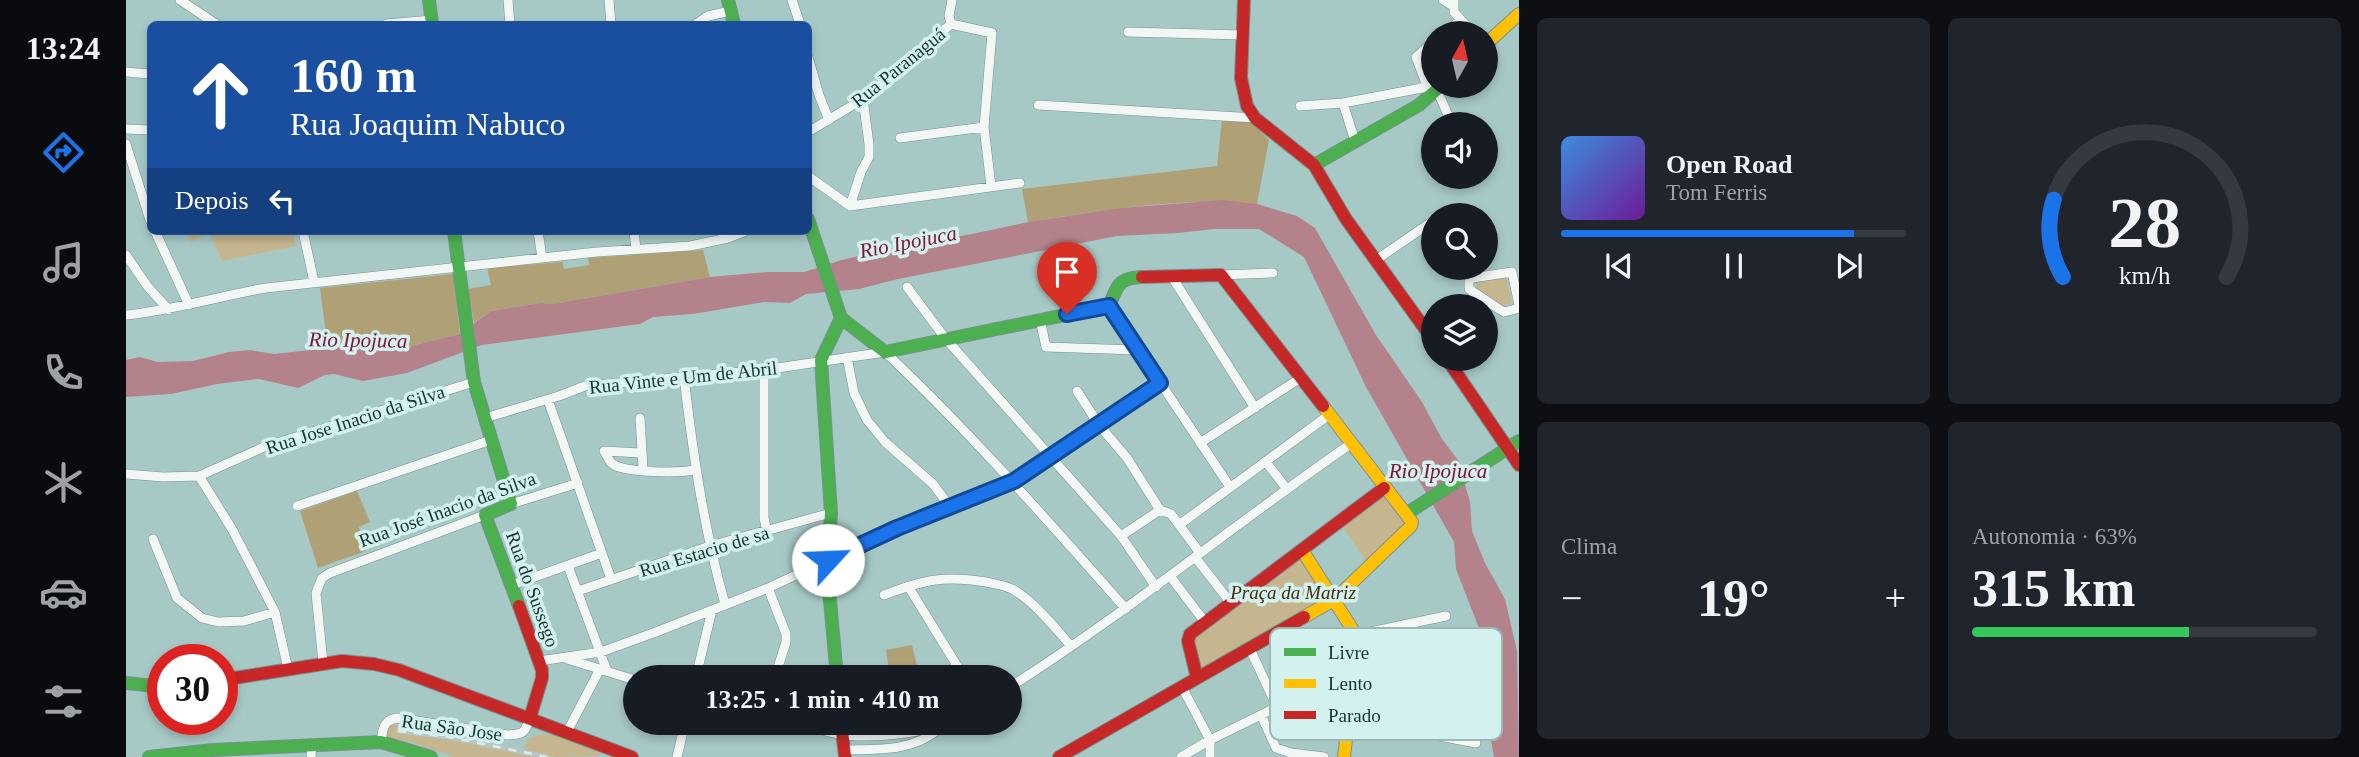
<!DOCTYPE html>
<html lang="pt">
<meta charset="utf-8">
<style>
body{margin:0;font-family:Georgia,serif;background:#20242c;color:#f1f3f6;height:100vh;display:flex;flex-direction:column;font-size:26px;white-space:nowrap}
*{box-sizing:border-box;margin:0}
p{font-size:23px;color:#9ea1a6}
.icon{flex:none;width:38px;height:38px;fill:none;stroke:currentColor;stroke-width:2;stroke-linecap:round;stroke-linejoin:round}
.map{position:relative;flex:1;overflow:hidden}
.sheet{display:flex;flex-direction:column;gap:18px;padding:18px;background:#0d0f14;width:840px}
.sheet>*{flex:none}
.top-card{position:absolute;left:21px;top:21px;width:665px;height:214px;border-radius:10px;box-shadow:0 4px 10px #0003;background:#1a4fa0;color:#fff;overflow:hidden}
.needle{width:46px;rotate:8deg}
.fabs{position:absolute;left:1295px;top:21px;display:grid;gap:14px}
.fabs a{display:grid;place-items:center;width:77px;height:77px;border-radius:50%;background:#171b24;box-shadow:0 4px 10px #0003;font-size:35px}
.speed{position:absolute;left:21px;top:644px;display:flex;gap:14px;font-size:35px;font-weight:700;text-align:center}
.speed>*{display:grid;place-content:center;width:91px;height:91px;border-radius:50%;background:#171b24;box-shadow:0 4px 10px #0003;line-height:1}
.speed .limit{border:10px solid #d22;background:#fff;color:#111}
.pin{position:absolute;display:grid;place-items:center;width:60px;height:60px;color:#fff;margin:-72px -30px;border-radius:50% 50% 50% 0;rotate:-45deg;box-shadow:0 0 7px #0007}
.pin .icon{rotate:45deg}
.me{position:absolute;width:77px;margin:-38px;rotate:65deg;stroke-linejoin:round;filter:drop-shadow(0 0 5px #0008)}
.turn{display:flex;align-items:center;gap:24px;height:147px;padding:0 28px;font-size:32px}
.turn .icon{width:91px;height:91px;stroke-width:2.5}
.turn b{display:block;font-size:49px;line-height:60px}
.then{display:flex;align-items:center;height:66px;padding:0 28px;background:#0003;gap:14px;font-size:26px}
.big{font-size:52px;font-weight:700;line-height:1.1}
.sheet .card{flex:1;display:flex;flex-direction:column;justify-content:center;gap:10px;min-width:0;padding:0 24px;border-radius:10px;background:#20242c}
.sheet .dial{align-items:center;gap:0}
.dial svg{height:182px;overflow:visible;fill:none;stroke:#363941;stroke-width:7;stroke-linecap:round;text-anchor:middle}
.dial text{fill:#f1f3f6;stroke:none}
.song{display:flex;align-items:center;gap:21px}
.cover{width:84px;height:84px;border-radius:10px;background:linear-gradient(135deg,hsl(210 70% 55%),hsl(280 70% 35%))}
.played{height:7px;border-radius:4px;background:linear-gradient(90deg,#1a73e8 85%,#363941 85%)}
.keys{display:flex;justify-content:space-around;direction:ltr}
.heat{display:flex;justify-content:space-between;align-items:center;font-size:38px;direction:ltr}
.charge{height:10px;border-radius:5px;background:linear-gradient(90deg,#34c759 63%,#363941 0)}
.sheet .tiles{flex:1;display:grid;gap:18px;grid-template-columns:repeat(2,1fr)}
.trip{position:absolute;left:497px;top:665px;width:399px;height:70px;border-radius:35px;background:#171b24;box-shadow:0 4px 10px #0003;font-weight:700;line-height:70px;text-align:center}
main{display:flex;flex:1;min-height:0}
.dock{display:flex;flex-direction:column;width:126px;justify-content:space-around;align-items:center;background:#090b0e;color:#9ea1a6}
.dock .icon{width:49px;height:49px}
.dock .selected{color:#1a73e8}
.dock b{font-size:32px;color:#f1f3f6}
.map>svg:first-child{display:block}
.green{fill:#c6b690}
.forest{fill:#b0a076}
.water{fill:#b4828a}
.lines{fill:none;stroke-linecap:round;stroke-linejoin:round}
.street-casing{stroke:#779190;stroke-width:10}
.fast-casing{stroke:#779190;stroke-width:14}
.slow-casing{stroke:#779190;stroke-width:14}
.jam-casing{stroke:#779190;stroke-width:14}
.street{stroke:#f2f7f6;stroke-width:9}
.fast{stroke:#4caf50;stroke-width:12}
.slow{stroke:#ffc107;stroke-width:12}
.jam{stroke:#c62828;stroke-width:12}
.rail-casing{stroke:#bbc5c4;stroke-width:5}
.rail{stroke:#d3f1ee;stroke-width:2.5;stroke-dasharray:8;stroke-linecap:butt}
.route-casing{stroke:#114b97;stroke-width:18}
.route{stroke:#1a73e8;stroke-width:12}
.labels{text-anchor:middle;stroke-width:7;stroke-linejoin:round;paint-order:stroke}
.street-label{font-size:19px;fill:#193331;stroke:#d3f1ee}
.park-label{font-size:19px;font-style:italic;fill:#432b0b;stroke:#d3f1ee}
.water-label{font-size:21px;font-style:italic;fill:#821435;stroke:#d3f1ee}
.key{fill:#d3f1ee;stroke:#9bb8b5;stroke-width:2}
.key-label{font-size:19px;fill:#193331}
</style>
<main>
<nav class="dock">
<b>13:24</b>
<svg class="icon selected" aria-label="directions" viewBox="0 0 24 24"><path d="M12 3l9 9-9 9-9-9zM9 14v-3h6M13 9l2 2-2 2"/></svg>
<svg class="icon" aria-label="music" viewBox="0 0 24 24"><path d="M9 18V5l10-2v13"/><circle cx="6" cy="18" r="3"/><circle cx="16" cy="16" r="3"/></svg>
<svg class="icon" aria-label="phone" viewBox="0 0 24 24"><path d="M5 4h4l2 5-3 2q2 4 5 5l2-3 5 2v4C11 20 4 13 5 4z"/></svg>
<svg class="icon" aria-label="climate" viewBox="0 0 24 24"><path d="M12 3v18M4 7l16 10M4 17L20 7"/></svg>
<svg class="icon" aria-label="car" viewBox="0 0 24 24"><path d="M5 17H2v-5l4-1 3-4h7l3 4 3 1v5h-3M9 17h6M6 11h13"/><circle cx="7" cy="17" r="2"/><circle cx="17" cy="17" r="2"/></svg>
<svg class="icon" aria-label="filters" viewBox="0 0 24 24"><path d="M4 7h16M4 17h16"/><circle cx="9" cy="7" r="2"/><circle cx="15" cy="17" r="2"/></svg>
</nav>
<div class="map">
<svg width="1393" height="757" viewBox="0 0 1393 757">
<rect width="100%" height="100%" fill="#a7c9c6"/>
<path class="green" d="M 60,231 L 167,231 L 170,246 L 96,261 L 84,234 L 64,242 Z
M 1380,277 L 1386,303 L 1373,306 L 1352,292 L 1350,282 Z
M 1257,494 L 1282,524 L 1241,562 L 1216,526 Z
M 1174,557 L 1201,598 L 1074,671 L 1067,638 Z
M 266,724 L 358,739 L 358,743 L 398,752 L 400,741 C 420,725 447,742 467,749 L 474,753 L 473,756 L 429,757 L 411,754 L 421,757 L 328,757 L 285,742 L 260,738 L 260,732 Z"/>
<path class="forest" d="M 1096,119 L 1126,122 L 1143,140 L 1131,204 C 1055,196 977,211 902,222 L 896,189 L 1091,166 Z
M 577,250 L 584,277 L 427,304 L 415,303 L 365,311 L 348,323 L 342,289 L 365,285 L 361,268 L 437,262 L 438,269 L 463,265 L 462,258 Z
M 327,274 L 334,334 L 277,348 L 221,346 L 202,349 L 194,288 Z
M 231,491 L 244,522 L 233,527 L 240,551 L 192,568 L 174,511 Z
M 786,645 L 794,677 L 764,677 L 760,650 Z"/>
<path class="water" d="M 1097,200 L 1131,204 L 1171,216 L 1189,228 L 1250,335 L 1296,402 L 1316,439 L 1332,460 L 1344,502 L 1346,531 L 1359,563 L 1379,599 L 1391,651 L 1393,757 L 1368,757 L 1363,730 L 1366,703 L 1363,671 L 1356,636 L 1330,569 L 1328,542 L 1240,387 L 1178,257 L 1133,229 L 1088,229 L 1052,233 L 991,236 L 772,279 L 733,289 L 680,294 L 664,303 L 638,302 L 567,314 L 527,317 L 514,324 L 356,345 L 281,373 L 237,381 L 208,374 L 199,375 L 172,388 L 133,379 L 91,384 L 45,394 L 0,397 L 0,360 L 14,357 L 32,362 L 67,361 L 103,352 L 124,350 L 148,354 L 221,346 L 277,348 L 334,334 L 365,311 L 415,303 L 427,304 L 584,277 L 641,272 L 678,272 L 716,260 L 761,249 L 846,234 L 902,222 L 995,208 Z"/>
<g class="lines">
<defs>
<path id="street" d="M 54,0 L 90,24
M 382,0 L 384,24
M 483,0 L 485,24
M 666,0 L 674,24
M 1317,0 L 1327,6
M 1328,0 L 1328,12 L 1347,33
M 260,24 L 306,20
M 570,24 L 582,16 L 604,11
M 825,24 L 866,33 L 858,127 L 865,186
M 825,24 L 823,16 L 826,0
M 1002,32 L 1117,35
M 1318,33 L 1335,20
M 682,57 L 693,95 L 703,120
M 0,72 L 24,74
M 1311,90 L 1326,124
M 1303,91 L 1290,57 L 1307,42
M 1217,103 L 1229,141
M 912,105 L 1129,118
M 1174,106 L 1217,103 L 1301,87
M 0,129 L 24,130
M 682,132 L 737,99 L 825,24
M 774,138 L 858,127
M 0,144 L 24,220
M 682,176 L 724,206 L 894,183
M 724,206 L 735,172 L 743,157 L 743,144 L 737,99
M 29,231 L 63,305
M 177,231 L 188,282
M 412,231 L 416,258
M 508,231 L 510,249
M 0,255 L 22,287 L 43,310
M 1250,260 L 1307,221
M 1095,275 L 1147,273
M 1046,277 L 1129,408
M 781,287 L 819,338 L 995,536 L 1030,587
M 1393,305 L 1386,272 L 1346,278 L 1343,281 L 1343,289 L 1373,309 L 1378,312 L 1393,308
M 983,306 L 1104,487
M 0,315 C 48,310 93,296 140,288 L 471,252 L 564,246 L 602,238 L 620,231
M 914,319 L 920,347 L 1010,350
M 721,357 L 728,393 L 741,420 L 759,442 L 807,484 L 824,507
M 638,370 L 638,518 L 641,532
M 558,377 C 567,454 578,530 599,604
M 951,391 L 973,425 L 1001,458 L 1034,510
M 422,400 L 485,579
M 359,418 L 433,396 L 459,386 L 638,370 L 759,352 C 845,433 922,521 1000,609
M 514,418 L 517,469
M 1074,443 L 1173,379
M 478,451 C 481,455 483,462 488,465 C 504,473 552,473 569,470
M 478,451 L 514,453
M 1140,462 L 1160,488
M 0,474 L 37,477 L 73,476 L 138,447 L 348,382
M 73,476 L 106,529 L 149,612 L 162,669
M 385,504 L 452,483
M 171,506 L 365,440
M 1053,525 L 1203,415
M 995,536 L 1034,510 L 1045,514 L 1074,553
M 27,539 L 51,598 L 76,618 L 92,622 L 118,621 L 149,612
M 1069,557 L 1104,602
M 442,566 L 481,671
M 1044,576 L 1078,621
M 386,585 L 476,553
M 782,586 L 838,677
M 642,588 L 660,634 L 660,642 L 649,677
M 452,591 L 584,546 L 705,513
M 758,595 C 797,580 818,575 860,582 C 869,584 878,585 886,589 C 909,602 928,627 945,646
M 1230,635 L 1320,616
M 1124,649 L 1151,707
M 441,659 L 509,680
M 413,661 L 475,652 L 530,632 L 642,588 L 771,528 L 888,481 L 1034,383
M 197,663 L 190,593 L 196,578 L 204,573 L 359,515
M 570,677 L 586,610
M 1227,677 L 1328,659
M 884,687 C 1002,612 1110,523 1226,443
M 1056,687 L 1084,740 L 1084,757
M 1225,698 L 1350,714
M 1135,715 L 1150,748 L 1165,753 L 1198,757
M 1223,719 L 1350,743
M 665,723 C 681,726 697,731 713,734 C 742,739 793,734 821,723
M 441,732 L 474,669
M 255,742 C 257,729 257,720 271,718 L 381,735 C 398,734 398,734 404,718
M 718,750 C 751,749 787,752 814,728
M 185,757 L 186,745
M 551,757 L 559,723
M 1055,757 L 1084,740 L 1151,707 L 1226,689"/>
<path id="fast" d="M 303,0 L 306,24
M 602,0 L 608,24
M 1188,165 L 1293,105 L 1315,86
M 682,219 L 715,318 L 759,352 L 983,306 C 992,285 992,278 1016,277
M 328,231 L 348,382 L 385,504 L 359,515 L 393,606
M 1280,514 L 1393,441
M 711,677 L 703,590 L 702,560 L 705,513 L 695,360 L 715,318
M 0,683 L 37,687
M 23,757 L 87,750 L 255,742 L 305,757"/>
<path id="slow" d="M 1360,44 L 1393,14
M 1176,550 L 1230,635 L 1224,636 L 1228,670 L 1218,757
M 1178,617 L 1208,600 L 1285,526 L 1286,522 L 1197,406"/>
<path id="jam" d="M 1118,0 L 1115,78 L 1121,106 L 1129,118 L 1188,165 L 1220,219 L 1307,340
M 1016,277 L 1095,275 L 1197,406
M 1321,359 L 1393,465
M 393,606 L 416,670 L 416,678 L 404,718
M 1071,678 L 1062,641 L 1064,634 L 1258,488
M 96,680 L 216,661 L 248,664 L 273,670 L 506,757
M 715,723 L 719,757
M 933,757 L 1178,617"/>
</defs>
<use href="#street" class="street-casing"/>
<use href="#fast" class="fast-casing"/>
<use href="#slow" class="slow-casing"/>
<use href="#jam" class="jam-casing"/>
<use href="#street" class="street"/>
<use href="#fast" class="fast"/>
<use href="#slow" class="slow"/>
<use href="#jam" class="jam"/>
<defs>
<path id="rail" d="M 272,731 L 323,737 L 421,757"/>
</defs>
<use href="#rail" class="rail-casing"/>
<use href="#rail" class="rail"/>
</g>
<g class="lines">
<defs>
<path id="route" d="M 702,560 L 771,528 L 888,481 L 1034,383 L 983,306 L 941,314"/>
</defs>
<use href="#route" class="route-casing"/>
<use href="#route" class="route"/>
</g>
<g class="labels">
<g class="street-label">
<text transform="translate(772 67) rotate(-39)" y="7">Rua Paranaguá</text>
<text transform="translate(557 377) rotate(-6)" y="7">Rua Vinte e Um de Abril</text>
<text transform="translate(229 419) rotate(-18)" y="7">Rua Jose Inacio da Silva</text>
<text transform="translate(321 509) rotate(-20)" y="7">Rua José Inacio da Silva</text>
<text transform="translate(578 551) rotate(-17)" y="7">Rua Estacio de sa</text>
<text transform="translate(407 589) rotate(70)" y="7">Rua do Sussego</text>
<text transform="translate(326 727) rotate(8)" y="7">Rua São Jose</text>
</g>
<g class="park-label">
<text x="1167" y="599">Praça da Matriz</text>
</g>
<g class="water-label">
<text transform="translate(782 242) rotate(-11)" y="7">Rio Ipojuca</text>
<text transform="translate(232 340) rotate(1)" y="7">Rio Ipojuca</text>
<text x="1312" y="478">Rio Ipojuca</text>
</g>
</g>
<rect x="1144" y="628" width="232" height="112" rx="10" class="key"/>
<rect x="1158" y="648" width="32" height="8" fill="#4caf50"/>
<rect x="1158" y="679" width="32" height="9" fill="#ffc107"/>
<rect x="1158" y="711" width="32" height="8" fill="#c62828"/>
<g class="key-label">
<text x="1202" y="659">Livre</text>
<text x="1202" y="690">Lento</text>
<text x="1202" y="722">Parado</text>
</g>
</svg>
<div class="fabs">
<a><svg class="needle" viewBox="-14 -14 28 28"><path d="M0-13l5 13h-10z" fill="#e53935"/><path d="M0 13l5-13h-10z" fill="#9ea1a6"/></svg></a>
<a><svg class="icon" aria-label="sound" viewBox="0 0 24 24"><path d="M4 9h4l5-4v14l-5-4H4zM17 9q2 3 0 6"/></svg></a>
<a><svg class="icon" aria-label="search" viewBox="0 0 24 24"><circle cx="10" cy="10" r="6"/><path d="M15 15l6 6"/></svg></a>
<a><svg class="icon" aria-label="layers" viewBox="0 0 24 24"><path d="M12 4l9 5-9 5-9-5zM3 14l9 5 9-5"/></svg></a>
</div>
<div class="speed"><div class="limit">30</div></div>
<div class="pin" style="left:941px;top:314px;background:#d93025"><svg class="icon" aria-label="arrive" viewBox="0 0 24 24"><path d="M6 21V4h12l-3 4 3 4H6"/></svg></div>
<svg class="me" style="left:702px;top:560px" viewBox="-20 -20 40 40"><circle r="19" fill="#fff"/><path d="M0-13L10 11 0 6-10 11z" fill="#1a73e8"/></svg>
<div class="trip">13:25 · 1 min · 410 m</div>
<div class="top-card">
<div class="turn"><svg class="icon" aria-label="ahead" viewBox="0 0 24 24"><path d="M12 20V5M6 11l6-6 6 6"/></svg><div><b>160 m</b>Rua Joaquim Nabuco</div></div>
<div class="then">Depois<svg class="icon" aria-label="left" viewBox="0 0 24 24"><path d="M17 20v-9H6M10 6l-5 5 5 5"/></svg></div>
</div>
</div>
<section class="sheet">
<div class="tiles">
<div class="card">
<div class="song"><i class="cover"></i><div><b>Open Road</b><p>Tom Ferris</p></div></div>
<div class="played"></div>
<div class="keys"><svg class="icon" aria-label="previous" viewBox="0 0 24 24"><path d="M18 5L8 12l10 7zM5 5v14"/></svg><svg class="icon" aria-label="pause" viewBox="0 0 24 24"><path d="M8 5v14M16 5v14"/></svg><svg class="icon" aria-label="next" viewBox="0 0 24 24"><path d="M6 5l10 7-10 7zM19 5v14"/></svg></div>
</div>
<div class="card dial"><svg viewBox="0 0 100 80">
<path d="M14 69A42 42 0 1 1 86 69"/>
<path d="M14 69A42 42 0 0 1 10 35" stroke="#1a73e8"/>
<text x="50" y="56" font-size="32" font-weight="700">28</text>
<text x="50" y="72" font-size="11">km/h</text>
</svg></div>
<div class="card"><p>Clima</p>
<div class="heat"><a>−</a><b class="big">19°</b><a>+</a></div>
</div>
<div class="card"><p>Autonomia · 63%</p><b class="big">315 km</b><div class="charge"></div></div>
</div>
</section>
</main>
